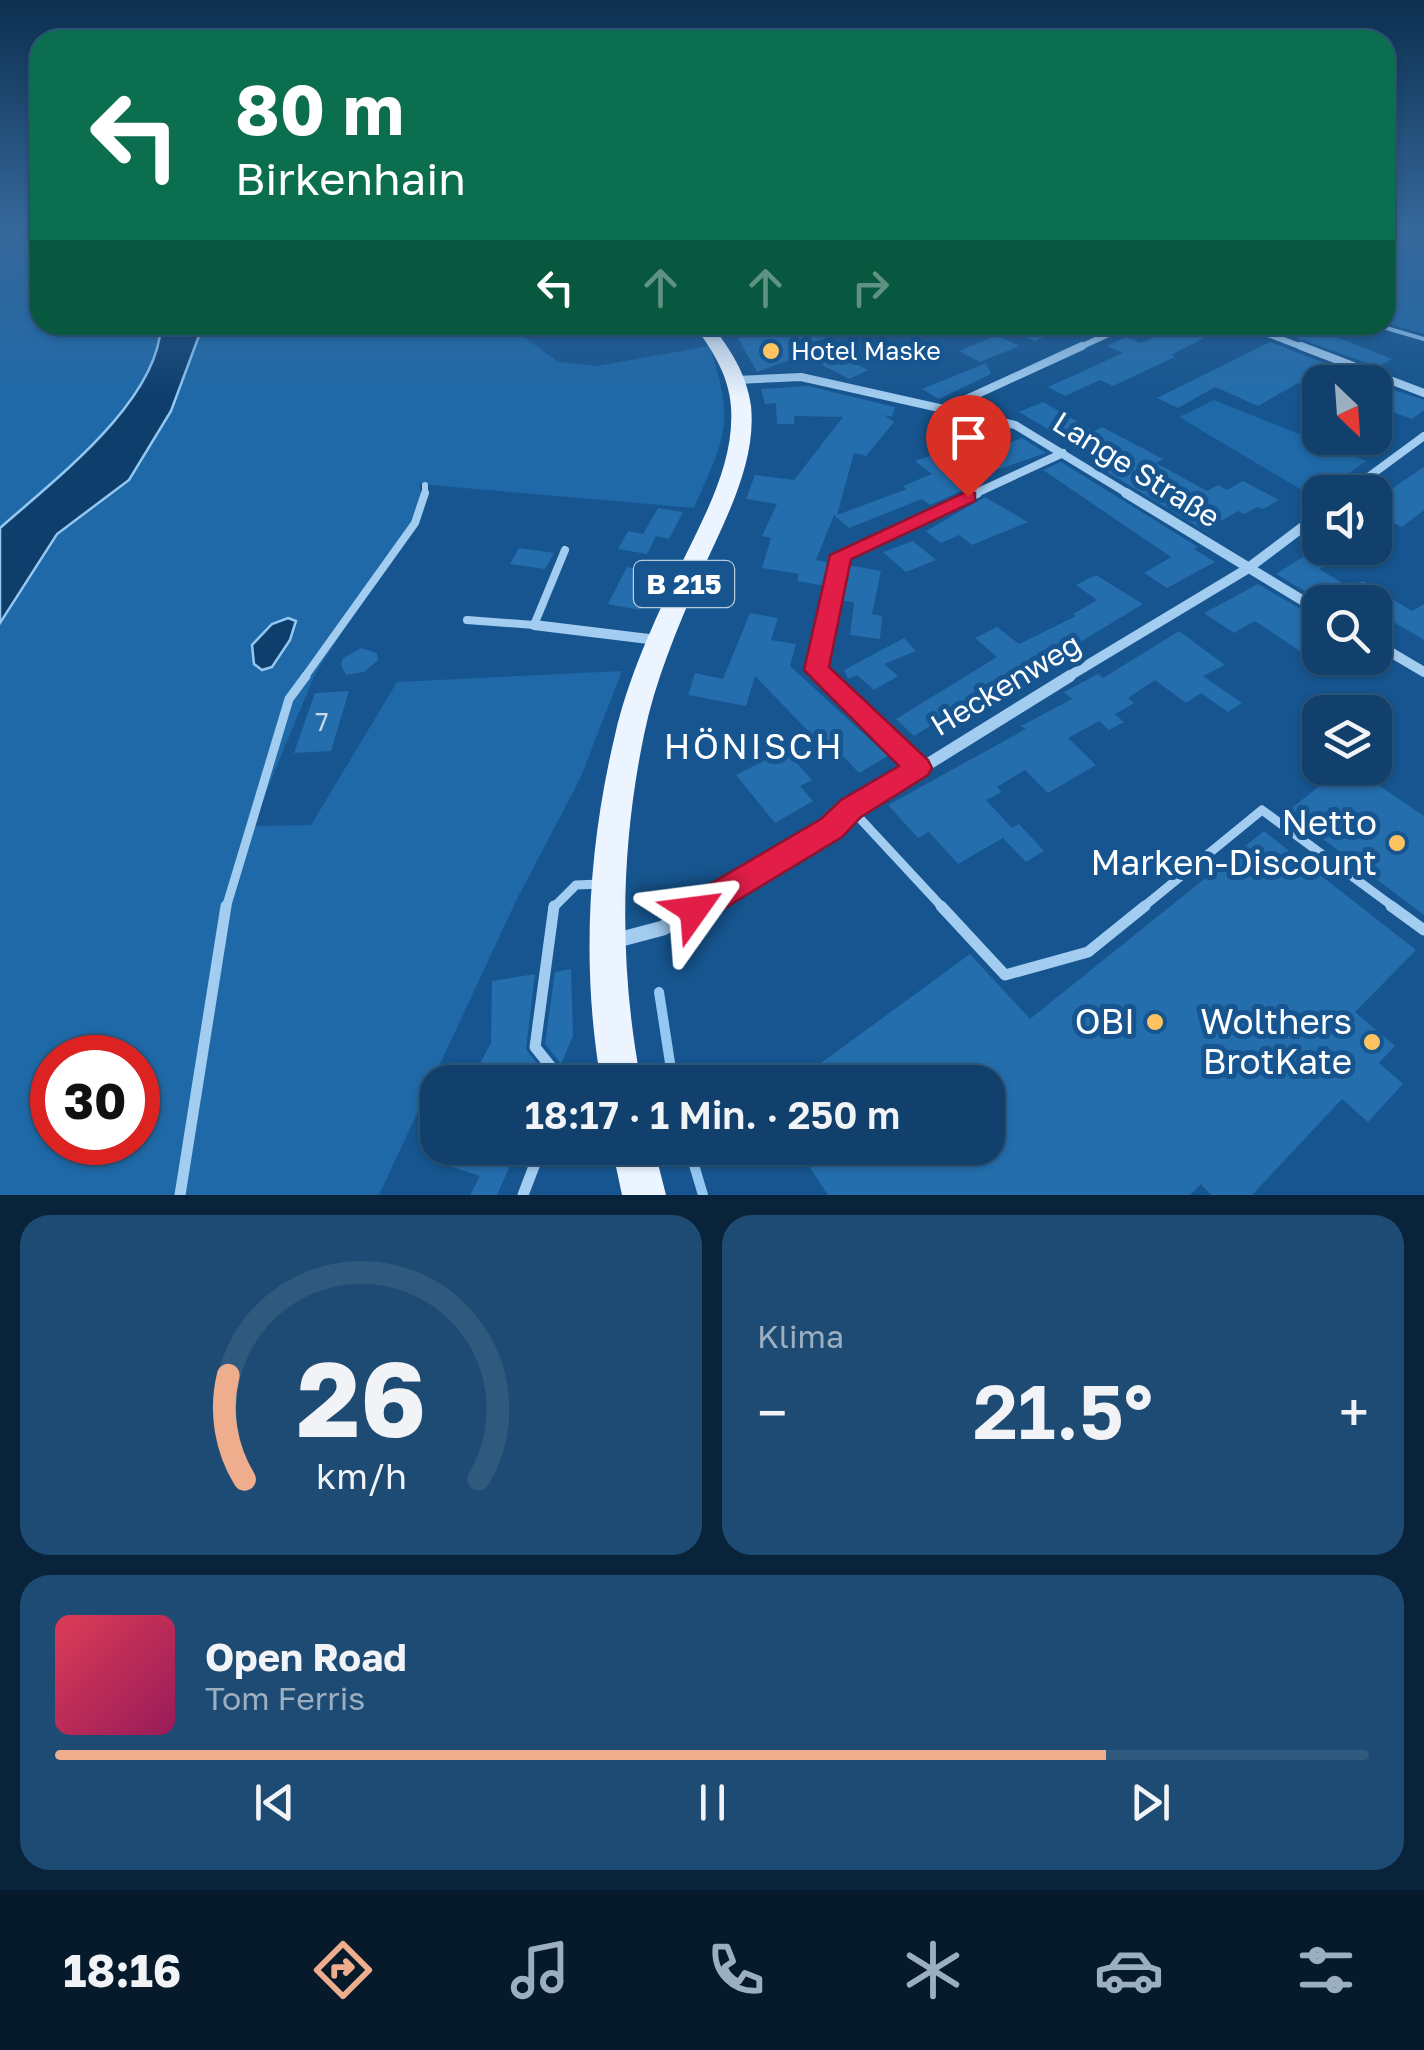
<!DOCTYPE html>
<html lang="de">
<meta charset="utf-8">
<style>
body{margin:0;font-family:"Golos Text",sans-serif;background:#1e4b73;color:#f1f3f6;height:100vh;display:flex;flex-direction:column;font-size:38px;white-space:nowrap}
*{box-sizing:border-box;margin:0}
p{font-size:32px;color:#9cafc1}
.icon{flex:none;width:55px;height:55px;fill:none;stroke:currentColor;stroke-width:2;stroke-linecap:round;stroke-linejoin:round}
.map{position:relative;height:1195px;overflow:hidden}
.side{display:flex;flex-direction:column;gap:20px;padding:20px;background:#09233b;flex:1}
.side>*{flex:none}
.hud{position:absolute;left:30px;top:30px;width:1365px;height:305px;border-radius:30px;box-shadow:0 2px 8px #0004,0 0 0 2px #30597e;background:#0b6e4f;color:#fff;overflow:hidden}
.needle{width:65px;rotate:155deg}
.tools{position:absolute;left:1302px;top:365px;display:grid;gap:20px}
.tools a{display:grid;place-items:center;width:90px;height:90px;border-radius:20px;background:#10406b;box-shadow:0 2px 8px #0004,0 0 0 2px #30597e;font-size:50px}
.speed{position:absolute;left:30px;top:1035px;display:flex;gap:20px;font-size:50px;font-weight:700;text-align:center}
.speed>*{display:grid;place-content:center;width:130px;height:130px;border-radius:50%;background:#10406b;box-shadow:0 2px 8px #0004,0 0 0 2px #30597e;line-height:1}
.speed .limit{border:15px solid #d22;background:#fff;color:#111}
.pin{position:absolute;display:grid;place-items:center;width:85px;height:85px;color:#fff;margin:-102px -42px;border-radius:50% 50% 50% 0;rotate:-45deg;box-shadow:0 0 10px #0007}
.pin .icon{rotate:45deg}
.me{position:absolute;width:110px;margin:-55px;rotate:59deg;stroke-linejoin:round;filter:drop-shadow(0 0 8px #0008)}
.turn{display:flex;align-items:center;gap:35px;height:210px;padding:0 40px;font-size:45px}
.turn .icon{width:130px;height:130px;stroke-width:2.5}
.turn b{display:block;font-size:70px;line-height:85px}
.lanes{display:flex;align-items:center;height:95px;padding:0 40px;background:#0003;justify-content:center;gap:50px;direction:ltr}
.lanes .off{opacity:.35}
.big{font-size:75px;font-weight:600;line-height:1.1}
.side .card{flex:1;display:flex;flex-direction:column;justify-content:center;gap:15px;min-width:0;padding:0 35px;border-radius:30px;background:#1e4b73}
.side .dial{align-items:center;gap:0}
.dial svg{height:260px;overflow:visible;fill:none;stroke:#30597e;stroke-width:7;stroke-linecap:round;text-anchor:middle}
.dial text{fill:#f1f3f6;stroke:none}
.song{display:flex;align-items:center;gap:30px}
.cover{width:120px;height:120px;border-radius:15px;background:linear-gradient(135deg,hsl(350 70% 55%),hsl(330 70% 35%))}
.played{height:10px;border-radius:5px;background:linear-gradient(90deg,#eead8d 80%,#30597e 80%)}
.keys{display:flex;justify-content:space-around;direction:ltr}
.heat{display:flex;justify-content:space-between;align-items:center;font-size:55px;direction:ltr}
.side .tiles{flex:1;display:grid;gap:20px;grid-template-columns:1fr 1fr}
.card:last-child{grid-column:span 2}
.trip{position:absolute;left:420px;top:1065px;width:585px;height:100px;border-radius:30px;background:#10406b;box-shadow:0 2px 8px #0004,0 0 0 2px #30597e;font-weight:600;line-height:100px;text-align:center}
.dock{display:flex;height:160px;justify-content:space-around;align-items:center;background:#061a2b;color:#9cafc1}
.dock .icon{width:70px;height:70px}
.dock .selected{color:#eead8d}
.dock b{font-size:45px;color:#f1f3f6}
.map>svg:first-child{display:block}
.green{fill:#1f69a8;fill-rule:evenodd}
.water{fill:#0e3e6c;stroke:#94c8f2;stroke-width:2.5}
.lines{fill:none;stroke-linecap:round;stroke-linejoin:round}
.stream-far1{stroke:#94c8f2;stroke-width:4}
.stream{stroke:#94c8f2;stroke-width:10}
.building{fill:#246ead}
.service-far3{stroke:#a2ccf0;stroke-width:6}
.service-far2{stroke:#a2ccf0;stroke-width:8}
.service-far1{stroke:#a2ccf0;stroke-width:9}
.service{stroke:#a2ccf0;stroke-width:11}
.minor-far4{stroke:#a2ccf0;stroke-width:6}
.minor-far3{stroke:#a2ccf0;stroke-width:8}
.minor-far2{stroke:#a2ccf0;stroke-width:10}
.minor-far1{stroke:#a2ccf0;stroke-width:12}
.minor{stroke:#a2ccf0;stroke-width:15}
.primary{fill:#ebf4ff;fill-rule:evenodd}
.route{fill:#e11d48;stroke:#92132f;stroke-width:2.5}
.poi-dot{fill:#ffc361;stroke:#16558f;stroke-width:4}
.labels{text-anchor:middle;stroke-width:10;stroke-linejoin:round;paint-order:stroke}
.far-poi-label{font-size:25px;fill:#fff;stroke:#16558f;text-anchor:start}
.number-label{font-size:25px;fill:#c8dbea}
.shield{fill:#16558f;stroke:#b9ccdd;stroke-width:2.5}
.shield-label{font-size:28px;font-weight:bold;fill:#fff}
.street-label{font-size:30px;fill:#fff;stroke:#16558f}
.quarter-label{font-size:35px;letter-spacing:2.5px;fill:#fff;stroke:#16558f}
.near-poi-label{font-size:35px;fill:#fff;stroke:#16558f;text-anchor:end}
</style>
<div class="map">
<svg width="1424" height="1195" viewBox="0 0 1424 1195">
<rect width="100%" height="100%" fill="#16558f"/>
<path class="green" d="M 0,231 L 40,231 L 40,325 L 508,325 L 558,362 L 597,366 L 709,346 C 736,423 725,437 694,508 L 419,484 L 424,506 L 315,674 L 252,826 L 311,825 L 397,682 L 622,671 L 580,779 L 516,901 L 379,1195 L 0,1195 ZM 52,1058 L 138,1058 L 138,1142 L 52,1142 Z
M 1385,231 L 1424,231 L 1424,334 L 1385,323 Z
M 1214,400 L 1366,461 L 1315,498 L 1179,417 Z"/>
<path class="water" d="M 161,325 L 203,325 L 171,411 L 129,480 L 57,534 L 0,623 L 0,528 C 54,480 158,402 161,325 Z
M 288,618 L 296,621 L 290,640 L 272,667 L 262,670 L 254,664 L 252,645 L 272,624 Z"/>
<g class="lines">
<path class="stream-far1" d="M 1376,325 L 1424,339"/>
<path class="stream" d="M 659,992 L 673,1082
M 689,1148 L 703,1195"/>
</g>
<path class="building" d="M 747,325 L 774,325 L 786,333 L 807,325 L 856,325 L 813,343 L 868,370 L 849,379 L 803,355 L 757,372 L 738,338 L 758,333 Z
M 999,325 L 1071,325 L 1035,341 Z
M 1178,325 L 1219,325 L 1196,335 L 1204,338 L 1171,355 L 1175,357 L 1113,386 L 1100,380 L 1065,396 L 1048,387 L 1123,353 L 1107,346 L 1126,337 L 1141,343 Z
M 1304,326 L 1344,340 L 1392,359 L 1378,367 L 1287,334 Z
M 997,335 L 1019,346 L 980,362 L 959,351 Z
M 1270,342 L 1361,377 L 1352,382 L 1343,379 L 1320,382 L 1320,392 L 1298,383 L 1258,406 L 1215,387 L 1178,408 L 1157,398 Z
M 986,363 L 991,374 L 939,399 L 922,389 Z
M 808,386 L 895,407 L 892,417 L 884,415 L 894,422 L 866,456 L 854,453 L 837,515 L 907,489 L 903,486 L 932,474 L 915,461 L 936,454 L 951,465 L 1022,438 L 1046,453 L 970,479 L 965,484 L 970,487 L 930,505 L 922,499 L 849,528 L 834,515 L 816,560 L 830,563 L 825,586 L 797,581 L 799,574 L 762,568 L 771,538 L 762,536 L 777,504 L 746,499 L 755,475 L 794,480 L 843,417 L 794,416 L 794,424 L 777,424 L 776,403 L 765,404 L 761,389 Z
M 1394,390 L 1424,400 L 1424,410 L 1412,419 L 1375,406 Z
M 1043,402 L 1092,430 L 1070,442 L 1019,412 Z
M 1102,427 L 1163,459 L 1156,463 L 1207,491 L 1218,485 L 1227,490 L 1243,481 L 1279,500 L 1263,509 L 1258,507 L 1244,514 L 1238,511 L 1205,530 L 1217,538 L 1104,470 L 1128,460 L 1083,437 Z
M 1321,438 L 1389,438 L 1362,455 Z
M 1061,462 L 1198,547 L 1194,549 L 1215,562 L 1167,588 L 1144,573 L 1171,557 L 1043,470 Z
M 1424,467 L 1424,510 L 1402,527 L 1393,523 L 1375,533 L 1375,500 Z
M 985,497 L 1028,522 L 972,545 L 959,535 L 941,543 L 926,531 Z
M 658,508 L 683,512 L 669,539 L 656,536 L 647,554 L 618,549 L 628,531 L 643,534 Z
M 913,541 L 936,560 L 906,572 L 883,552 Z
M 519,548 L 554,553 L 545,569 L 510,564 Z
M 1317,548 L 1356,548 L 1319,569 L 1349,587 L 1363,581 L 1412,611 L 1424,604 L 1424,640 L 1375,611 L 1375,602 L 1323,602 L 1276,574 Z
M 848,565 L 881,571 L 872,614 L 882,616 L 880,639 L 850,635 L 854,602 L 840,600 Z
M 627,567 L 657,572 L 639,610 L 608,604 Z
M 1096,575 L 1143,604 L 964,712 L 960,708 L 914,736 L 896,719 L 997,657 L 975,638 L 997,627 L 1019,644 L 1076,616 L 1073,614 L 1097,600 L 1076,585 Z
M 1258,584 L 1320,620 L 1320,640 L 1301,652 L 1255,621 L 1234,633 L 1204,613 Z
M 750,613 L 778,618 L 771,640 L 796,644 L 790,666 L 888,756 L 859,773 L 844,757 L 837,761 L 755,676 L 746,706 L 688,695 L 695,673 L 723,679 Z
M 1179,631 L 1225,665 L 1203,676 L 1242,703 L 1228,712 L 1201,693 L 1186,703 L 1155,680 L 1128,698 L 1134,703 L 1115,714 L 1124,722 L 1109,730 L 1099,721 L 1068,738 L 1096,765 L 1048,793 L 1025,770 L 997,787 L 1002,792 L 986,800 L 1012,828 L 1019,824 L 1044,851 L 1026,862 L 1003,838 L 958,864 L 929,832 L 918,838 L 888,805 L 1026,729 L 1021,726 L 1072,699 L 1064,692 L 1098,674 L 1103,678 Z
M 904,638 L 916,651 L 884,664 L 898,676 L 874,690 L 857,675 L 848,679 L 844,670 Z
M 361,648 L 377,653 L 378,660 L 364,672 L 346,675 L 341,665 L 343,658 Z
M 349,691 L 331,751 L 294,753 L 315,693 Z
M 785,750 L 812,780 L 800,786 L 813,801 L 775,823 L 736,775 Z
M 1342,768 L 1353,768 L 1424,816 L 1424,915 L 1287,812 Z
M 1264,831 L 1416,950 L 1355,1012 L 1395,1046 L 1379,1063 L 1403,1084 L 1368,1122 L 1342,1099 L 1252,1195 L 1211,1195 L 1201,1184 L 1190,1195 L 828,1195 L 797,1148 L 988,1148 L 988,1082 L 795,1082 L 970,954 L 1030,1019 Z
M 571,969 L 573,1036 L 561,1064 L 545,1044 L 555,972 Z
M 535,974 L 526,1049 L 551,1082 L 470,1082 L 491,1043 L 492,981 Z
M 443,1148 L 518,1148 L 497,1195 L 470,1195 L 480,1176 L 437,1162 Z"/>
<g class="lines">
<path class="service-far3" d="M 425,495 L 425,485"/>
<path class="service-far2" d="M 467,620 L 534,625 L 565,550
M 304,678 L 415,523 L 425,493"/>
<path class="service-far1" d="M 853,811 L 943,908
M 226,908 L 289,699 L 306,676
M 553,908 L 576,885 L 600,884
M 1142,908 L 1262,810 L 1395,908"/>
<path class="service" d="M 554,906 L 535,1047 L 563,1082
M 941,906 L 1005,975 L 1088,952 L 1145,906
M 1391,906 L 1424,930
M 571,1082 L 606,1075
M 180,1195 L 226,906
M 523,1195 L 541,1148"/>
<path class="minor-far4" d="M 1245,325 L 1307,349
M 1076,349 L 1128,325"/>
<path class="minor-far3" d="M 1301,346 L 1424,393
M 736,380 L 801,377 L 1015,425 L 1130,495
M 947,408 L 1082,346
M 1348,492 L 1424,436
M 972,495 L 1063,453"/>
<path class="minor-far2" d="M 1126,493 L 1320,611
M 534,625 L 657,640
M 1375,643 L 1424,672
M 825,678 L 816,670 L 841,555 L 977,493
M 1066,678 L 1247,569 L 1320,514"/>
<path class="minor-far1" d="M 822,676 L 918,768
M 696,908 L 1070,676"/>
<path class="minor" d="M 614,941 L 663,928 L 700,906"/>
<path class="primary" d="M 694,325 L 711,325 C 730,348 747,375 751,406 C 757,466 722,525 699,578 C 677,629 655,681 644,735 C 620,850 619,967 641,1082 L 601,1082 C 581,967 588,848 615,735 C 628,678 653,624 678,571 C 702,520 735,465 731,407 C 729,375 712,350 694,325 Z
M 612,1148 L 654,1148 L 666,1195 L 622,1195 Z"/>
</g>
<linearGradient id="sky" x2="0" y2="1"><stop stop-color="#0c2f4f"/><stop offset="0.58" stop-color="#36689b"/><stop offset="1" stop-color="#36689b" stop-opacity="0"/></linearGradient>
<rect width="1424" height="398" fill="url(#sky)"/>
<path class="route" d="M 968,491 L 975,493 L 975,501 L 851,559 L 829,667 L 928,760 L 932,768 L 928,775 L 861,817 L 842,837 L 705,920 L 694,924 L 683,920 L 678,910 L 683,900 L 821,819 L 841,800 L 899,766 L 804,670 L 830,555 Z"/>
<g class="poi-dot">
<circle cx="771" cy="351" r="10"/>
<circle cx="1397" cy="843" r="10"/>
<circle cx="1155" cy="1022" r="10"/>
<circle cx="1372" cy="1042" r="10"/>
</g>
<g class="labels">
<g class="far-poi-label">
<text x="791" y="360">Hotel Maske</text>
</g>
<g class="number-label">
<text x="322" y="731">7</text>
</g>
<rect class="shield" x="634" y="561" width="100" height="46" rx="8"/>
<g class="shield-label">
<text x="684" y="594">B 215</text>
</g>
<g class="street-label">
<text transform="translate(1136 470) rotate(32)" y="10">Lange Straße</text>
<text transform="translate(1006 685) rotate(-31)" y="10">Heckenweg</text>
</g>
<g class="quarter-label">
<text x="754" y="759">HÖNISCH</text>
</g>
<g class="near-poi-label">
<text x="1377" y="835">Netto<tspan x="1377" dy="40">Marken-Discount</tspan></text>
<text x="1135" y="1034">OBI</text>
<text x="1352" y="1034">Wolthers<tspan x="1352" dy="40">BrotKate</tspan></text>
</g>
</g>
</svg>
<div class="tools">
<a><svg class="needle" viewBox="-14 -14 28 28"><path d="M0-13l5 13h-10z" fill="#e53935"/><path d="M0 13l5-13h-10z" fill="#9cafc1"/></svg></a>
<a><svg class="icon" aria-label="sound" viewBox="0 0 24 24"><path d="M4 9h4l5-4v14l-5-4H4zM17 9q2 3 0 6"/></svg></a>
<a><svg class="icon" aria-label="search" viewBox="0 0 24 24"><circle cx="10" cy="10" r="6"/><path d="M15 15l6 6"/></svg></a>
<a><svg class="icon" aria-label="layers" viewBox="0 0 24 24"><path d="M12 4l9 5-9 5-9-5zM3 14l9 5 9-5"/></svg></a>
</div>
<div class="speed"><div class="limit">30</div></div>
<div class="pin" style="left:968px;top:497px;background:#d93025"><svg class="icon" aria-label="arrive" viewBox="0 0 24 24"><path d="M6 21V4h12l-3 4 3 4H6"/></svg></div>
<svg class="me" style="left:694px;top:910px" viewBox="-20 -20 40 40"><path d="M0-17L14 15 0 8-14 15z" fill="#e11d48" stroke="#fff" stroke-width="4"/></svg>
<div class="trip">18:17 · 1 Min. · 250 m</div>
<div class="hud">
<div class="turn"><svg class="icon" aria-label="left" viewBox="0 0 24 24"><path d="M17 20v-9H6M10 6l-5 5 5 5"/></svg><div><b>80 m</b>Birkenhain</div></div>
<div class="lanes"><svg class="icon" aria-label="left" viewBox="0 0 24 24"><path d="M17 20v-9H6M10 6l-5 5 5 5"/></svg><svg class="icon off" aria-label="ahead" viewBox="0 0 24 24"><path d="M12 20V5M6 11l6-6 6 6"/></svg><svg class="icon off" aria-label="ahead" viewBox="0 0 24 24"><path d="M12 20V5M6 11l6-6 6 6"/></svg><svg class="icon off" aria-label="right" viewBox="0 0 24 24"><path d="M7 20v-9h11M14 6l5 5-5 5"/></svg></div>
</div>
</div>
<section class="side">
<div class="tiles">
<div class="card dial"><svg viewBox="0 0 100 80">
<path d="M14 69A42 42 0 1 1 86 69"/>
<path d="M14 69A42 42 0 0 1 9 37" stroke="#eead8d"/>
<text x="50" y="56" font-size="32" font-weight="700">26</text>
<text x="50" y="72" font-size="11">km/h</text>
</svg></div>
<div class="card"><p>Klima</p>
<div class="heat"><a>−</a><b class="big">21.5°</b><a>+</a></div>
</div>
<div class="card">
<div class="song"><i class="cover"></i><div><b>Open Road</b><p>Tom Ferris</p></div></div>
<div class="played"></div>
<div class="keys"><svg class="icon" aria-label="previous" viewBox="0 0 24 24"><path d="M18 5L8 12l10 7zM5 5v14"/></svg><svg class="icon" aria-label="pause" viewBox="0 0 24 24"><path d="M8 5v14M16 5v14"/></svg><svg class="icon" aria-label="next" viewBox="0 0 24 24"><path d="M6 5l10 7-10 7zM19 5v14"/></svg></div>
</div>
</div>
</section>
<nav class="dock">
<b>18:16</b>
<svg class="icon selected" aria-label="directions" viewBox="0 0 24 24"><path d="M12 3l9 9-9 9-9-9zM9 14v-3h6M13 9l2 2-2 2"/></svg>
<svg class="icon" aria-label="music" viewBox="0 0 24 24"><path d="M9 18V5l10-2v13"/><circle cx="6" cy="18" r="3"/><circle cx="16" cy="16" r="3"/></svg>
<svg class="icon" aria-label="phone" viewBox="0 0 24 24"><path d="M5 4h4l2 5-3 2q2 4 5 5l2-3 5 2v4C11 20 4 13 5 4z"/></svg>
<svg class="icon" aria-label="climate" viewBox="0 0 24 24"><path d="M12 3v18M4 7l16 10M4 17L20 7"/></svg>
<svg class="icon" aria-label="car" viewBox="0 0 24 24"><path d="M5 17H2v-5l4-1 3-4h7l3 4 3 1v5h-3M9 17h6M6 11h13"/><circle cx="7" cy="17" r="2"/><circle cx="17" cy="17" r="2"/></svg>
<svg class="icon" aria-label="filters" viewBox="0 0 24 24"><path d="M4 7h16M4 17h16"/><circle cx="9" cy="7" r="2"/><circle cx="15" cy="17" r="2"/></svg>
</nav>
